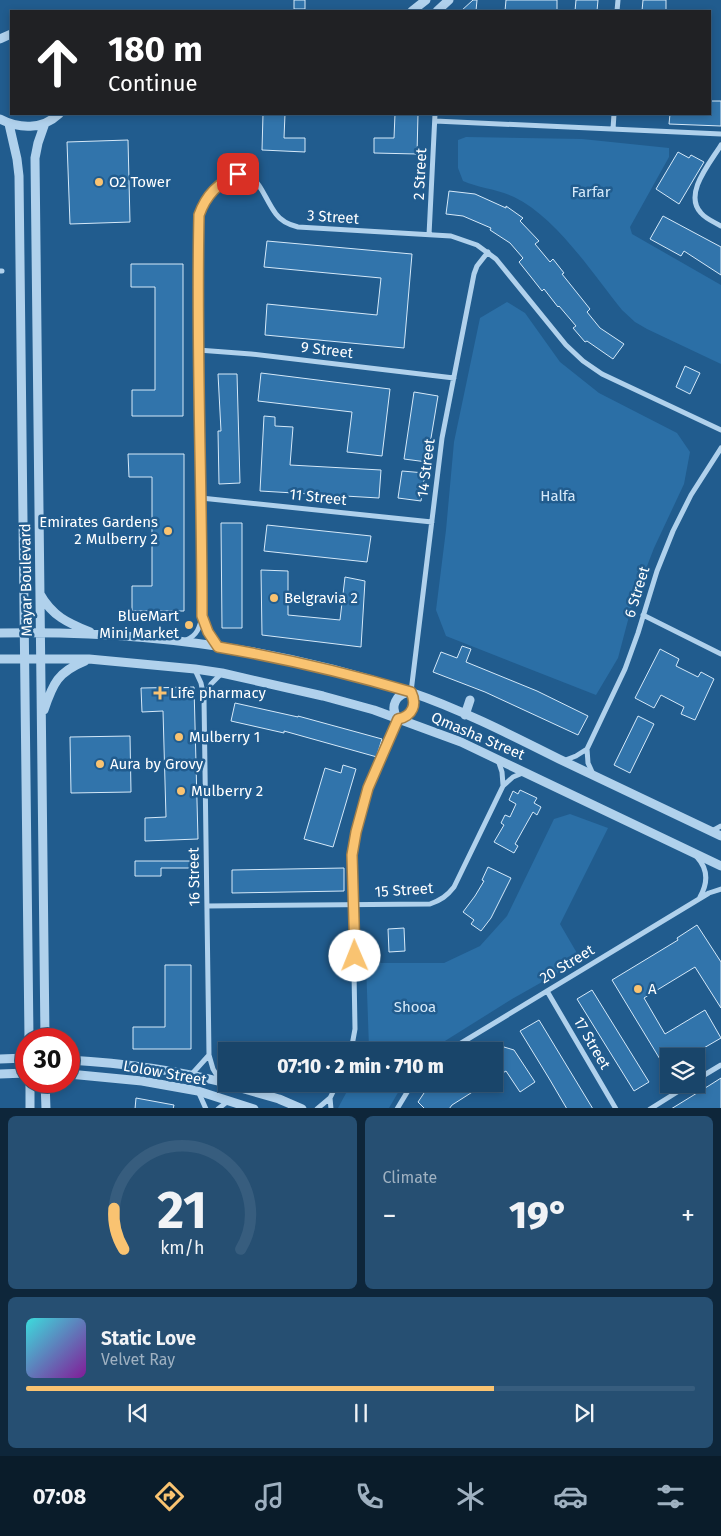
<!DOCTYPE html>
<meta charset="utf-8">
<style>
body{margin:0;font-family:"Fira Sans",sans-serif;background:#264f72;color:#f1f3f6;height:100vh;display:flex;flex-direction:column;font-size:19px;white-space:nowrap}
*{box-sizing:border-box;margin:0}
p{font-size:16px;color:#9fb1c1}
.icon{flex:none;width:28px;height:28px;fill:none;stroke:currentColor;stroke-width:2;stroke-linecap:round;stroke-linejoin:round}
.map{position:relative;height:1108px;overflow:hidden}
.drawer{display:flex;flex-direction:column;gap:8px;padding:8px;background:#0e263a;flex:1}
.drawer>*{flex:none}
.top-card{position:absolute;left:10px;top:10px;width:701px;height:105px;border-radius:0px;box-shadow:0 2px 8px #0003,0 0 0 1px #375d7e;background:#202124;color:#fff;overflow:hidden}
.controls{position:absolute;left:660px;top:1048px;display:grid;gap:10px}
.controls a{display:grid;place-items:center;width:45px;height:45px;border-radius:0px;background:#19456a;box-shadow:0 2px 8px #0003,0 0 0 1px #375d7e;font-size:25px}
.speed{position:absolute;left:15px;top:1028px;display:flex;gap:10px;font-size:25px;font-weight:700;text-align:center}
.speed>*{display:grid;place-content:center;width:65px;height:65px;border-radius:50%;background:#19456a;box-shadow:0 2px 8px #0003,0 0 0 1px #375d7e;line-height:1}
.speed .limit{border:8px solid #d22;background:#fff;color:#111}
.pin{position:absolute;display:grid;place-items:center;width:42px;height:42px;color:#fff;margin:-21px;border-radius:10px;box-shadow:0 2px 8px #0006}
.me{position:absolute;width:55px;margin:-28px;rotate:359deg;stroke-linejoin:round;filter:drop-shadow(0 0 4px #0008)}
.turn{display:flex;align-items:center;gap:18px;height:105px;padding:0 15px;font-size:22px}
.turn .icon{width:65px;height:65px;stroke-width:2.5}
.turn b{display:block;font-size:35px;line-height:42px}
.big{font-size:38px;font-weight:800;line-height:1.1}
.drawer .card{flex:1;display:flex;flex-direction:column;justify-content:center;gap:8px;min-width:0;padding:0 18px;border-radius:8px;background:#264f72}
.drawer .dial{align-items:center;gap:0}
.dial svg{height:130px;overflow:visible;fill:none;stroke:#375d7e;stroke-width:7;stroke-linecap:round;text-anchor:middle}
.dial text{fill:#f1f3f6;stroke:none}
.song{display:flex;align-items:center;gap:15px}
.cover{width:60px;height:60px;border-radius:8px;background:linear-gradient(135deg,hsl(180 70% 55%),hsl(290 70% 35%))}
.played{height:5px;border-radius:2px;background:linear-gradient(90deg,#f9c371 70%,#375d7e 70%)}
.keys{display:flex;justify-content:space-around;direction:ltr}
.heat{display:flex;justify-content:space-between;align-items:center;font-size:28px;direction:ltr}
.drawer .tiles{flex:1;display:grid;gap:8px;grid-template-columns:1fr 1fr}
.card:last-child{grid-column:span 2}
.trip{position:absolute;left:218px;top:1042px;width:285px;height:50px;border-radius:0px;background:#19456a;box-shadow:0 2px 8px #0003,0 0 0 1px #375d7e;font-weight:800;line-height:50px;text-align:center}
.tabs{display:flex;height:80px;justify-content:space-around;align-items:center;background:#0a1c2a;color:#9fb1c1}
.tabs .icon{width:35px;height:35px}
.tabs .current{color:#f9c371}
.tabs b{font-size:22px;color:#f1f3f6}
.map>svg:first-child{display:block}
.green{fill:#2b6fa6}
.building{fill:#3174ab;stroke:#d5e9f9}
.lines{fill:none;stroke-linecap:round;stroke-linejoin:round}
.minor{stroke:#b0d1ec;stroke-width:5}
.tertiary{stroke:#b0d1ec;stroke-width:9}
.route-casing{stroke:#a27f49;stroke-width:12}
.route{stroke:#f9c371;stroke-width:9}
.poi-dot{fill:#f9c371;stroke:#215c8e;stroke-width:2}
.labels{text-anchor:middle;stroke-width:5;stroke-linejoin:round;paint-order:stroke}
.street-label{font-size:15px;fill:#fff;stroke:#215c8e}
.poi-label{font-size:15px;fill:#fff;stroke:#215c8e;text-anchor:start}
.park-label{font-size:15px;fill:#d5e9f9;stroke:#215c8e}
</style>
<div class="map">
<svg width="721" height="1109" viewBox="0 0 721 1109">
<rect width="100%" height="100%" fill="#215c8e"/>
<path class="green" d="M 466,137 L 582,139 L 669,148 L 669,157 L 630,227 L 632,234 L 721,285 L 721,364 L 647,329 L 635,322 L 622,310 C 593,274 556,217 514,197 C 497,189 479,188 463,181 L 458,168 L 458,140 Z
M 507,302 L 525,313 L 560,362 L 599,393 L 677,433 L 690,452 L 684,484 L 654,548 L 632,605 L 618,658 L 596,695 L 446,636 L 436,610 L 446,530 L 454,442 L 480,318 Z
M 570,814 L 608,828 L 560,924 L 581,960 L 512,999 L 429,1051 L 368,1051 L 369,1048 L 366,963 L 444,963 L 480,946 L 507,916 L 554,819 Z
M 351,1084 L 403,1084 L 389,1108 L 338,1108 Z"/>
<path class="building" d="M 294,0 L 305,0 L 305,9 L 294,9 Z
M 473,0 L 477,0 L 476,11 L 461,11 Z
M 506,0 L 557,0 L 557,11 L 505,11 Z
M 576,0 L 598,0 L 597,11 L 575,11 Z
M 643,0 L 666,0 L 666,11 L 642,11 Z
M 710,101 L 721,101 L 721,126 L 669,124 L 670,114 L 710,114 Z
M 263,114 L 285,114 L 284,138 L 305,138 L 305,152 L 262,150 Z
M 395,114 L 418,114 L 417,154 L 374,153 L 374,138 L 394,138 Z
M 128,140 L 130,222 L 70,224 L 67,142 Z
M 678,152 L 689,158 L 691,155 L 704,162 L 679,204 L 656,189 Z
M 449,191 L 475,194 L 506,208 L 506,206 L 523,218 L 520,221 L 539,241 L 535,244 L 550,262 L 553,259 L 564,273 L 562,274 L 590,309 L 587,312 L 600,328 L 624,344 L 613,359 L 587,341 L 585,342 L 573,328 L 576,326 L 559,306 L 558,307 L 544,289 L 542,291 L 531,277 L 519,262 L 523,258 L 510,243 L 490,230 L 491,228 L 463,216 L 446,214 Z
M 663,216 L 721,247 L 721,275 L 684,251 L 681,256 L 650,239 Z
M 267,241 L 412,254 L 404,348 L 265,335 L 267,304 L 377,315 L 381,278 L 264,267 Z
M 131,264 L 183,264 L 183,416 L 132,416 L 132,390 L 155,390 L 155,287 L 131,287 Z
M 685,366 L 700,373 L 690,394 L 676,387 Z
M 261,373 L 390,389 L 382,456 L 347,452 L 352,412 L 258,401 Z
M 218,374 L 237,374 L 240,483 L 219,484 L 218,431 L 221,431 Z
M 414,392 L 438,396 L 427,462 L 404,459 Z
M 264,416 L 275,417 L 275,426 L 293,427 L 290,465 L 381,470 L 379,498 L 260,491 Z
M 128,454 L 184,454 L 184,611 L 132,611 L 132,586 L 152,586 L 152,477 L 129,477 Z
M 402,471 L 425,473 L 421,501 L 398,498 Z
M 221,523 L 242,523 L 242,628 L 222,628 Z
M 267,525 L 371,536 L 367,562 L 264,551 Z
M 261,570 L 288,571 L 288,615 L 340,620 L 345,577 L 365,581 L 361,647 L 262,635 Z
M 462,646 L 471,649 L 466,662 L 537,691 L 588,716 L 578,735 L 485,692 L 433,672 L 441,652 L 457,658 Z
M 660,649 L 679,659 L 676,666 L 698,677 L 701,672 L 714,679 L 695,720 L 681,714 L 684,707 L 661,695 L 654,708 L 635,698 Z
M 194,687 L 198,839 L 145,841 L 145,818 L 166,817 L 163,711 L 142,712 L 141,688 Z
M 235,703 L 298,717 L 298,716 L 382,739 L 377,755 L 377,757 L 284,731 L 284,733 L 231,721 Z
M 638,716 L 654,724 L 630,773 L 614,765 Z
M 130,736 L 131,792 L 71,793 L 70,737 Z
M 343,765 L 356,769 L 333,847 L 304,839 L 325,768 L 341,773 Z
M 520,790 L 537,798 L 534,803 L 541,807 L 537,815 L 533,812 L 515,844 L 518,846 L 514,853 L 494,842 L 504,825 L 501,823 L 505,815 L 510,817 L 516,804 L 509,800 L 513,791 L 518,794 Z
M 135,861 L 194,861 L 194,868 L 161,868 L 161,876 L 135,876 Z
M 488,867 L 511,878 L 491,918 L 481,931 L 471,924 L 474,920 L 463,912 L 475,896 L 484,881 L 482,880 Z
M 344,868 L 344,891 L 232,893 L 232,870 Z
M 697,925 L 721,962 L 721,1008 L 695,967 L 644,998 L 665,1034 L 705,1010 L 721,1038 L 690,1056 L 669,1056 L 669,1074 L 612,980 L 678,940 L 677,938 Z
M 404,928 L 405,951 L 389,952 L 388,929 Z
M 165,965 L 191,965 L 191,1049 L 133,1049 L 133,1027 L 165,1027 Z
M 592,990 L 649,1082 L 634,1091 L 577,999 Z
M 539,1020 L 593,1109 L 567,1109 L 550,1080 L 520,1031 Z
M 494,1044 L 514,1050 L 535,1082 L 520,1092 L 506,1071 L 494,1078 Z
M 721,1078 L 721,1109 L 671,1109 L 710,1085 Z
M 430,1084 L 485,1084 L 452,1105 L 449,1109 L 425,1109 L 418,1102 Z
M 136,1098 L 174,1105 L 173,1109 L 135,1109 Z"/>
<g class="lines">
<path class="minor" d="M 617,11 L 618,0
M 435,121 L 721,134
M 613,129 L 614,114
M 721,145 C 710,163 683,194 701,213 C 706,219 714,222 721,226
M 429,235 L 435,114
M 0,271 L 2,271
M 198,350 L 251,354 L 454,378
M 201,498 L 432,522
M 643,615 L 721,654
M 203,619 L 208,632 L 217,647
M 186,640 C 197,636 200,627 202,616 L 198,350 L 199,215 C 205,200 211,191 224,182 C 257,160 260,193 276,214 C 281,221 290,225 298,227 L 451,236 L 477,245 L 496,259 L 566,345 L 583,361 L 602,374 L 721,430
M 195,670 L 201,683 L 204,698 L 209,1055 L 213,1069 L 221,1082
M 411,692 L 442,438 L 474,274 L 477,266 L 488,252
M 204,698 L 211,684 L 222,673
M 498,760 L 502,772 L 503,785
M 563,761 L 576,756 L 587,749
M 593,774 L 588,763 L 587,749 L 625,669 L 638,633 L 657,571 L 673,531 L 691,495 L 721,448
M 712,831 L 721,826
M 697,857 C 708,869 708,883 700,897
M 207,906 L 430,904 C 441,900 447,896 454,887 L 503,786 L 513,777 L 525,772
M 547,991 L 616,1109
M 351,1051 L 355,1029 L 352,855 C 360,802 377,767 398,719
M 448,1051 L 709,893 L 721,889
M 191,1075 L 209,1055
M 696,1080 L 721,1065
M 198,1091 L 206,1109
M 330,1098 L 331,1109
M 218,1109 L 228,1101
M 317,1109 L 330,1098 L 337,1084
M 397,1109 L 412,1084
M 650,1109 L 690,1084"/>
<path class="tertiary" d="M 412,11 L 426,0
M 437,11 L 449,0
M 0,39 L 11,34
M 0,119 C 19,129 42,130 59,114
M 9,124 L 17,159 L 19,176 L 29,1039
M 40,594 C 52,616 68,623 90,632
M 0,633 C 138,630 279,648 410,692 C 460,709 511,735 559,759 C 613,785 667,810 721,836
M 0,659 L 89,659 L 195,669 L 222,673 L 323,696 L 374,710 L 461,742 L 721,866
M 411,692 C 418,704 412,717 398,719 C 389,707 396,693 411,692 Z
M 44,710 C 53,683 58,672 85,661
M 465,715 L 470,700
M 45,1039 L 35,158 L 38,143 L 45,123
M 0,1059 L 26,1058
M 69,1060 C 121,1063 175,1070 226,1083
M 0,1074 L 26,1073
M 69,1074 L 142,1081 L 198,1091 L 254,1109
M 30,1081 L 30,1109
M 45,1081 L 46,1109
M 227,1084 L 279,1099 L 302,1109"/>
</g>
<g class="lines">
<defs>
<path id="route" d="M 238,174 C 218,183 206,195 199,215 C 196,349 202,482 202,616 L 208,632 L 218,647 C 283,658 347,673 411,692 C 417,704 413,716 398,719 L 368,788 L 356,832 L 352,855 L 355,956"/>
</defs>
<use href="#route" class="route-casing"/>
<use href="#route" class="route"/>
</g>
<g class="poi-dot">
<circle cx="99" cy="182" r="5"/>
<circle cx="168" cy="531" r="5"/>
<circle cx="274" cy="598" r="5"/>
<circle cx="189" cy="625" r="5"/>
<path d="M157.5 685.5h5v5h5v5h-5v5h-5v-5h-5v-5h5z"/>
<circle cx="179" cy="737" r="5"/>
<circle cx="100" cy="764" r="5"/>
<circle cx="181" cy="791" r="5"/>
<circle cx="638" cy="989" r="5"/>
</g>
<g class="labels">
<g class="street-label">
<text transform="translate(420 174) rotate(-87)" y="5">2 Street</text>
<text transform="translate(333 217) rotate(4)" y="5">3 Street</text>
<text transform="translate(327 350) rotate(7)" y="5">9 Street</text>
<text transform="translate(426 468) rotate(-83)" y="5">14 Street</text>
<text transform="translate(318 497) rotate(6)" y="5">11 Street</text>
<text transform="translate(26 580) rotate(-91)" y="5">Mayar Boulevard</text>
<text transform="translate(637 592) rotate(-73)" y="5">6 Street</text>
<text transform="translate(478 736) rotate(23)" y="5">Qmasha Street</text>
<text transform="translate(194 877) rotate(-91)" y="5">16 Street</text>
<text transform="translate(404 890) rotate(-4)" y="5">15 Street</text>
<text transform="translate(567 964) rotate(-31)" y="5">20 Street</text>
<text transform="translate(592 1043) rotate(60)" y="5">17 Street</text>
<text transform="translate(165 1073) rotate(10)" y="5">Lolow Street</text>
</g>
<g class="poi-label">
<text x="109" y="187">O2 Tower</text>
<text x="158" y="527" text-anchor="end">Emirates Gardens<tspan x="158" dy="17">2 Mulberry 2</tspan></text>
<text x="284" y="603">Belgravia 2</text>
<text x="179" y="621" text-anchor="end">BlueMart<tspan x="179" dy="17">Mini Market</tspan></text>
<text x="170" y="698">Life pharmacy</text>
<text x="189" y="742">Mulberry 1</text>
<text x="110" y="769">Aura by Grovy</text>
<text x="191" y="796">Mulberry 2</text>
<text x="648" y="994">A</text>
</g>
<g class="park-label">
<text x="591" y="197">Farfar</text>
<text x="558" y="501">Halfa</text>
<text x="415" y="1012">Shooa</text>
</g>
</g>
</svg>
<div class="controls">
<a><svg class="icon" aria-label="layers" viewBox="0 0 24 24"><path d="M12 4l9 5-9 5-9-5zM3 14l9 5 9-5"/></svg></a>
</div>
<div class="speed"><div class="limit">30</div></div>
<div class="pin" style="left:238px;top:174px;background:#d93025"><svg class="icon" aria-label="arrive" viewBox="0 0 24 24"><path d="M6 21V4h12l-3 4 3 4H6"/></svg></div>
<svg class="me" style="left:355px;top:956px" viewBox="-20 -20 40 40"><circle r="19" fill="#fff"/><path d="M0-13L10 11 0 6-10 11z" fill="#f9c371"/></svg>
<div class="trip">07:10 · 2 min · 710 m</div>
<div class="top-card">
<div class="turn"><svg class="icon" aria-label="ahead" viewBox="0 0 24 24"><path d="M12 20V5M6 11l6-6 6 6"/></svg><div><b>180 m</b>Continue</div></div>
</div>
</div>
<section class="drawer">
<div class="tiles">
<div class="card dial"><svg viewBox="0 0 100 80">
<path d="M14 69A42 42 0 1 1 86 69"/>
<path d="M14 69A42 42 0 0 1 8 44" stroke="#f9c371"/>
<text x="50" y="56" font-size="32" font-weight="700">21</text>
<text x="50" y="72" font-size="11">km/h</text>
</svg></div>
<div class="card"><p>Climate</p>
<div class="heat"><a>−</a><b class="big">19°</b><a>+</a></div>
</div>
<div class="card">
<div class="song"><i class="cover"></i><div><b>Static Love</b><p>Velvet Ray</p></div></div>
<div class="played"></div>
<div class="keys"><svg class="icon" aria-label="previous" viewBox="0 0 24 24"><path d="M18 5L8 12l10 7zM5 5v14"/></svg><svg class="icon" aria-label="pause" viewBox="0 0 24 24"><path d="M8 5v14M16 5v14"/></svg><svg class="icon" aria-label="next" viewBox="0 0 24 24"><path d="M6 5l10 7-10 7zM19 5v14"/></svg></div>
</div>
</div>
</section>
<nav class="tabs">
<b>07:08</b>
<svg class="icon current" aria-label="directions" viewBox="0 0 24 24"><path d="M12 3l9 9-9 9-9-9zM9 14v-3h6M13 9l2 2-2 2"/></svg>
<svg class="icon" aria-label="music" viewBox="0 0 24 24"><path d="M9 18V5l10-2v13"/><circle cx="6" cy="18" r="3"/><circle cx="16" cy="16" r="3"/></svg>
<svg class="icon" aria-label="phone" viewBox="0 0 24 24"><path d="M5 4h4l2 5-3 2q2 4 5 5l2-3 5 2v4C11 20 4 13 5 4z"/></svg>
<svg class="icon" aria-label="climate" viewBox="0 0 24 24"><path d="M12 3v18M4 7l16 10M4 17L20 7"/></svg>
<svg class="icon" aria-label="car" viewBox="0 0 24 24"><path d="M5 17H2v-5l4-1 3-4h7l3 4 3 1v5h-3M9 17h6M6 11h13"/><circle cx="7" cy="17" r="2"/><circle cx="17" cy="17" r="2"/></svg>
<svg class="icon" aria-label="filters" viewBox="0 0 24 24"><path d="M4 7h16M4 17h16"/><circle cx="9" cy="7" r="2"/><circle cx="15" cy="17" r="2"/></svg>
</nav>
